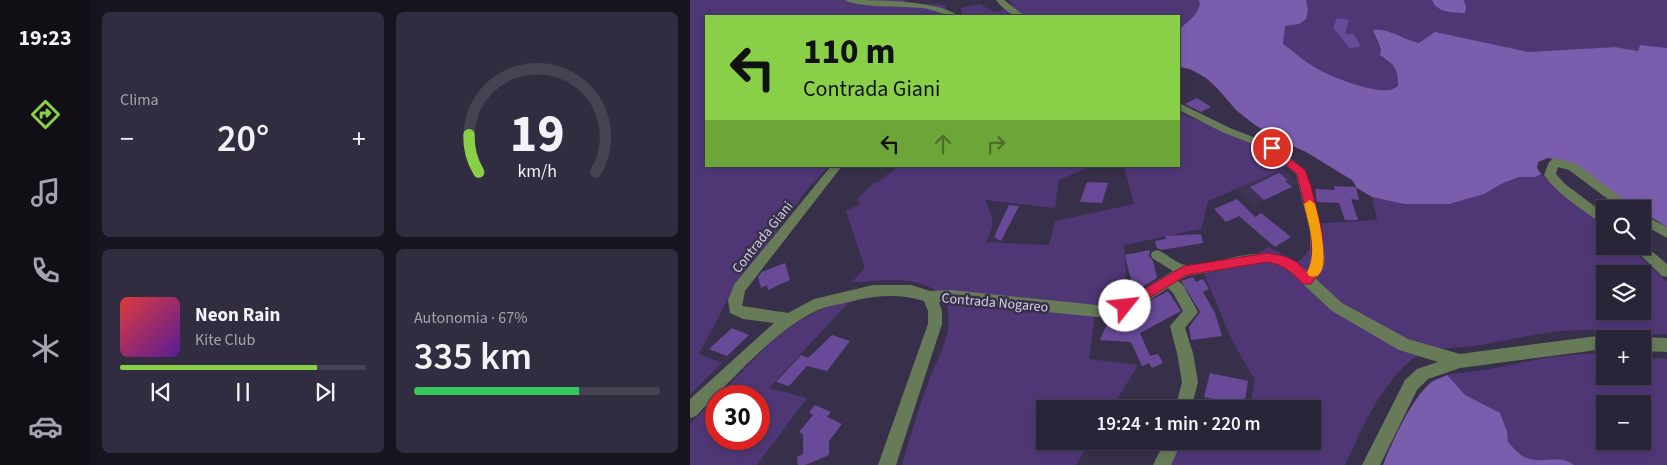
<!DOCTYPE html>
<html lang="it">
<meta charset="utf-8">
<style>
body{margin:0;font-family:"Source Sans 3",sans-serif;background:#322c40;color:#f1f3f6;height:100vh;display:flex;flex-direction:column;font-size:19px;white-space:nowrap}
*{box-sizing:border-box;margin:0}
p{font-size:16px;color:#a5a4ae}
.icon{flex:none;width:28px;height:28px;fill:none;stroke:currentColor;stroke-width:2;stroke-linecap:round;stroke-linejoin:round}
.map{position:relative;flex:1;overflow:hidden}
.drawer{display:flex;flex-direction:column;gap:12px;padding:12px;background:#17141f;width:600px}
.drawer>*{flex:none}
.guide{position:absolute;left:15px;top:15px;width:475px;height:152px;border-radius:0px;box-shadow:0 2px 8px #0003,0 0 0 1px #464153;background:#89cf48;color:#111;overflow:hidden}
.fabs{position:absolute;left:906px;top:200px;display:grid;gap:10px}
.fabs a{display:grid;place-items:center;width:55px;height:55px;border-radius:0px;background:#2a2438;box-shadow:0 2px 8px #0003,0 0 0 1px #464153;font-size:25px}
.speed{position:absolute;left:15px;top:385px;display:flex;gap:10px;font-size:25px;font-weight:700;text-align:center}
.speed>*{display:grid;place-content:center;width:65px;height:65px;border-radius:50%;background:#2a2438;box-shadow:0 2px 8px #0003,0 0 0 1px #464153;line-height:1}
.speed .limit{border:8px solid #d22;background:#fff;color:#111}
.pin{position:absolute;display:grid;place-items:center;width:42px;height:42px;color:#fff;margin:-21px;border:2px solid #fff;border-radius:50%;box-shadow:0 1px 5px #0007}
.me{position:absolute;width:55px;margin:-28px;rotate:61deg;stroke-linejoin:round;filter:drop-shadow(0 0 4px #0008)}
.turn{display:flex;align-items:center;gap:18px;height:105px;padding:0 15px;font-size:22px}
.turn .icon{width:65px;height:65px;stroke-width:2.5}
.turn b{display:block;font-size:35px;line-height:42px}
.lanes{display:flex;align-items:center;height:48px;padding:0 15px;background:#0003;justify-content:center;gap:25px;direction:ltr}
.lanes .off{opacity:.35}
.big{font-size:38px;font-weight:600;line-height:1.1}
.drawer .card{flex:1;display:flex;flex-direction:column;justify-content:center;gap:8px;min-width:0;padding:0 18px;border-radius:8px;background:#322c40}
.drawer .dial{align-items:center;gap:0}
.dial svg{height:130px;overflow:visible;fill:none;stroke:#464153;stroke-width:7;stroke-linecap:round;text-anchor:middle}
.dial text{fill:#f1f3f6;stroke:none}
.song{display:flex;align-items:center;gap:15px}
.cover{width:60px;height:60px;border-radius:8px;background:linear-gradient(135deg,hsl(0 70% 55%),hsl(270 70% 35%))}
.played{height:5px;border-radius:2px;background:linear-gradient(90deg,#89cf48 80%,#464153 80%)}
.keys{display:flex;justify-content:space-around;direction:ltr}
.heat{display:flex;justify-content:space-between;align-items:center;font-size:28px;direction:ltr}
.charge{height:8px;border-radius:4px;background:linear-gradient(90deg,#34c759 67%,#464153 0)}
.drawer .tiles{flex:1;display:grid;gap:12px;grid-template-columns:repeat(2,1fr)}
.trip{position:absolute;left:346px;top:400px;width:285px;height:50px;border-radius:0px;background:#2a2438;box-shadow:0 2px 8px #0003,0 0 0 1px #464153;font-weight:600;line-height:50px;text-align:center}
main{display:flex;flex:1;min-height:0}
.menu{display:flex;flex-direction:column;width:90px;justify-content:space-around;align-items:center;background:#110e16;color:#a5a4ae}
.menu .icon{width:35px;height:35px}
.menu .on{color:#89cf48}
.menu b{font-size:22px;color:#f1f3f6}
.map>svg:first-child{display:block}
.built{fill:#3f3455}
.green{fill:#4f3776;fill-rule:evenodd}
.forest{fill:#7a5dad}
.building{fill:#684a98}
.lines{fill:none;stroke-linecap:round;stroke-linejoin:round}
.minor{fill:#677b58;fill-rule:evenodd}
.route{fill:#e11d48;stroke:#92132f}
.slow{fill:#f59e0b}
.labels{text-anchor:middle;stroke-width:5;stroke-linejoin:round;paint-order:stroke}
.street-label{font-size:14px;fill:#d4cfe0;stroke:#38304a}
</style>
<main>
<nav class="menu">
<b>19:23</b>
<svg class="icon on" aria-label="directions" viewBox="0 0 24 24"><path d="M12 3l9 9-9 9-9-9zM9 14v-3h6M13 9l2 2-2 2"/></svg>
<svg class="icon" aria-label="music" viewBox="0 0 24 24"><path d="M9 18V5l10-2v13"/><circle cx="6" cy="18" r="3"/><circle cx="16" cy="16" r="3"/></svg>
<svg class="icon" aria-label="phone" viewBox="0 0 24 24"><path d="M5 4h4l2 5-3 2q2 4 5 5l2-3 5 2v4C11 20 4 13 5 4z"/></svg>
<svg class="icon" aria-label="climate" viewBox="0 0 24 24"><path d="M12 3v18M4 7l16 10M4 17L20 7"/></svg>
<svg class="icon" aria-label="car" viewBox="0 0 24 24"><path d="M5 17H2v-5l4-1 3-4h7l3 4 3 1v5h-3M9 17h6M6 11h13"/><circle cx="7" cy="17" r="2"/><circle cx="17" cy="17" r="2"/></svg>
</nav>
<section class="drawer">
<div class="tiles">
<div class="card"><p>Clima</p>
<div class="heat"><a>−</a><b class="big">20°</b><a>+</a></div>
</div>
<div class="card dial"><svg viewBox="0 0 100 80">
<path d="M14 69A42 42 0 1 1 86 69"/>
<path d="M14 69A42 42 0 0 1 8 46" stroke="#89cf48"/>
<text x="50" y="56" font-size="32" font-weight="700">19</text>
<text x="50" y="72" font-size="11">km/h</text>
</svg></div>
<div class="card">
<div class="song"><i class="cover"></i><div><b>Neon Rain</b><p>Kite Club</p></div></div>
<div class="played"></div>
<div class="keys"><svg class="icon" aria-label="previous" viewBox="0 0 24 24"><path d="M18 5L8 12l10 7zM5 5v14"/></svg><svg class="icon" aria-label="pause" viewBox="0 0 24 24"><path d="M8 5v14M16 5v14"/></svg><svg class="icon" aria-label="next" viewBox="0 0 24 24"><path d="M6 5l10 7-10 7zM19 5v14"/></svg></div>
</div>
<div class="card"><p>Autonomia · 67%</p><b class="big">335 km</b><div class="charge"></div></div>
</div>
</section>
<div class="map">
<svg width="977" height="465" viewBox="0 0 977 465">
<rect width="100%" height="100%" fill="#38304a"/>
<path class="built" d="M 593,167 L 608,184 L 564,205 L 546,189 Z"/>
<path class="green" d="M 0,0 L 216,0 L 214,3 L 256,5 L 256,16 L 16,16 L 16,166 L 139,166 L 119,187 L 39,297 L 9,354 L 32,363 L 0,394 Z
M 319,0 L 509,0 C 513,11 497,23 489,29 L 489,16 L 455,16 L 454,15 L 443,16 L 272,16 L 271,8 L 290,4 L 304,12 L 324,7 Z
M 616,0 L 742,0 L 742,2 L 774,13 L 776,7 L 774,0 L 977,0 L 977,48 L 950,45 L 948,51 L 925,47 L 838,52 L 795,44 L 729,43 L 719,41 L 707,35 L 686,40 L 691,49 L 690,55 L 705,66 L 708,86 C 705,88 701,90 698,90 C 678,92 633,74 618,63 C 609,57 602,50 593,44 L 595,25 L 609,24 L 618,10 Z
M 489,112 L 501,118 L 565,139 L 599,166 L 518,201 L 511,229 L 434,245 L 437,294 L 406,305 L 399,359 L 448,365 L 421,409 L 355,409 L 355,441 L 401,441 L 386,465 L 212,465 C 220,436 229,407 240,378 C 246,362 256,345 258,328 C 266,271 199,279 161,283 L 175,268 L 156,211 L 170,204 L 168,198 L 184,183 L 186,183 L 209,166 L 402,166 L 369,180 L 365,208 L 295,200 C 303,219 306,223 296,242 L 359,245 L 365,221 L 444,204 L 434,166 L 489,166 Z
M 851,174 L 915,225 L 915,246 L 939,246 L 977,282 L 977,334 C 949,336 922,330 893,330 C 856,330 821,340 784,346 C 765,348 734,347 719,362 C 688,390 672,428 655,465 L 467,465 L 479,441 L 622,441 L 622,409 L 559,409 L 565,380 L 542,340 L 514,274 L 553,266 L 578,247 L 608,262 L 624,245 L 622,224 L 687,220 L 682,197 L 714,204 L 794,194 L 813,183 L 829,177 L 846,177 ZM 915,274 L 952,274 L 952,311 L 915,311 Z
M 159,302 L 79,388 L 117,398 L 67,465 L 0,465 L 0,424 L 26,398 L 26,439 L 69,439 L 69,396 L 28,396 C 66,358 103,310 159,302 Z
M 906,353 L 915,354 L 915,376 L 952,376 L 953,357 L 977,359 L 977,465 L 884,465 L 868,458 L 853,462 L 835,458 L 818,442 C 815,406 801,412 776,396 C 769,391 763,382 757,375 L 800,369 L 860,357 ZM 915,404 L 952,404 L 952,441 L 915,441 Z"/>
<path class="forest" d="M 509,0 L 616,0 L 618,10 L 616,19 L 609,24 L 595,26 L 593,44 C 602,50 609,57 618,63 C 633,74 678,92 698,90 C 701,90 705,88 708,86 C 708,67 704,65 690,55 L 691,49 L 683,30 C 700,28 713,40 729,43 L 745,32 L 838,52 L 925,47 L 948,51 L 950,45 L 977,48 L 977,227 L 953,212 L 952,209 L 947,209 L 877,163 L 858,158 L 848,162 L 847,168 L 851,174 L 846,177 L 829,177 L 813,183 L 794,194 L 759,204 L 714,204 L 682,197 L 667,188 L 662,180 L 616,152 L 587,139 L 565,125 L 547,111 L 527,88 L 516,78 L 500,69 L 489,67 L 489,29 C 497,23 513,11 509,0 Z
M 742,0 L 774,0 L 776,7 L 775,13 C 764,13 745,12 742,0 Z
M 757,375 L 775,395 L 810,413 L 817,431 L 818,442 C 823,447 830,456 837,458 C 856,465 865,453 884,465 L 693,465 C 702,442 723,395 743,381 C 747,379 753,377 757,375 Z"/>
<path class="building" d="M 647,18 L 659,20 L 655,34 L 664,34 L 671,47 L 659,48 L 643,27 Z
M 507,98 L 521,107 L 511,112 L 495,104 Z
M 589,173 L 598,180 L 595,181 L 602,187 L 574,200 L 560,187 Z
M 397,182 L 418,183 L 412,203 L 390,202 Z
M 644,186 L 666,187 L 669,200 L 661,199 L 668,220 L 655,220 L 649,203 L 627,202 L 625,189 L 645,190 Z
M 547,199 L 565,217 L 571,213 L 601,237 L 585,247 L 549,216 L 536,222 L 524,209 Z
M 319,205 L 329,206 L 311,241 L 304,237 Z
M 511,234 L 513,243 L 471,250 L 467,248 L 465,241 L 476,239 L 475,236 Z
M 460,250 L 459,256 L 463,261 L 467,278 L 434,298 L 429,289 L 442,284 L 435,255 Z
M 95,263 L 100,280 L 78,290 L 77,285 L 71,288 L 68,277 L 72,272 Z
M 503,277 L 506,282 L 513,279 L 519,289 L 513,292 L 525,313 L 532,336 L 501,340 L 499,327 L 510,312 L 491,281 Z
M 478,291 L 491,311 L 450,333 L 460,356 L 468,354 L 473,363 L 462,368 L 459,363 L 452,366 L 441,342 L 410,340 L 417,324 L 420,323 L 441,324 L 437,313 Z
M 42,328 L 59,335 L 37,356 L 19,349 Z
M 142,335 L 160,341 L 137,371 L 117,366 L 99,386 L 86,382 L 111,355 L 118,358 Z
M 520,373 L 558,381 L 554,406 L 514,397 Z
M 125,405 L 141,412 L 137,417 L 152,424 L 139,441 L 139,455 L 115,465 L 108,465 L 107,457 L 113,454 L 113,434 L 109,432 L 123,415 L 119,412 Z"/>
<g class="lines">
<path class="minor" d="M 155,0 C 183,0 248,0 269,16 C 257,17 244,9 232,8 C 214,6 167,8 155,0 Z
M 306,0 L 314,0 L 335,16 C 322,17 314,10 306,0 Z
M 489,103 L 540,128 L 586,146 L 615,170 L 632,231 L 635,265 L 626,279 L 652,303 L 718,339 L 770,354 L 915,335 L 921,339 L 915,339 L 915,349 L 770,368 L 738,379 L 727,390 L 690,465 L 672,465 L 715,380 L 727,369 L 748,362 L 709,350 L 642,311 L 598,270 L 586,264 L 577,262 L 497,276 L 488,281 L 493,285 L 508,312 L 495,328 L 503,353 L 508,382 L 501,409 L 485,409 L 492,382 L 487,353 L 480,326 L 493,311 L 483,293 L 478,288 C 452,304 439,315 407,317 L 261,302 L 249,302 L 252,311 L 252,324 L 206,465 L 188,465 L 238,324 L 238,311 L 234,301 C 213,294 189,295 167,300 C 154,304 138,305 126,311 C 85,330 39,383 6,416 L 0,418 L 0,399 L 84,323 L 53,319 L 40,313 L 38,300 L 44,285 L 141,166 L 152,166 L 55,291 L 52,306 L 98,313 L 124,299 L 183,285 L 221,285 L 240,291 L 261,290 L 407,305 L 432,302 L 483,271 L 462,258 L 461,255 L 462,252 L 467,250 C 477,253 488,266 498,265 C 541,263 580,237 617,271 L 621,264 L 620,231 L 606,174 L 578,150 L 532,132 L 489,110 Z
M 864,158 L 887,164 L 946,209 L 931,209 L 879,170 L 868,167 L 866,174 L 875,184 L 915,214 L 915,224 L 911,223 C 892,209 868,195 854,175 L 859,162 Z
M 952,214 L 977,227 L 977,238 L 952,224 Z
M 952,243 L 977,264 L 977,277 L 972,276 L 941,246 L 952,246 Z
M 952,337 L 977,338 L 977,352 L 952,351 L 952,339 L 948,339 Z
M 475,441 L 492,441 L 481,465 L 463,465 Z"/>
</g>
<path class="route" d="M 582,145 L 615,170 L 621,186 L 632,231 L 634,265 L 621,284 L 613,284 C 602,272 594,265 577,262 L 497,275 L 439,310 L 435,312 L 430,310 L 428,306 L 430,303 L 494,266 L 577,253 L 594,256 L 607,262 L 616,272 L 622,264 L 621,231 L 607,174 L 578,150 L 577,148 Z"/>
<path class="slow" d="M 620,200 L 625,204 C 628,215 646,285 619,276 L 617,272 C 628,252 619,225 614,204 Z"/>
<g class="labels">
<g class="street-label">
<text transform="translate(72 237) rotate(-51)" y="5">Contrada Giani</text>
<text transform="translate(305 302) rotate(5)" y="5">Contrada Nogareo</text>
</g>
</g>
</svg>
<div class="fabs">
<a><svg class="icon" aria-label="search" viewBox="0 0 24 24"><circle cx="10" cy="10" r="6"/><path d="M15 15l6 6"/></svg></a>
<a><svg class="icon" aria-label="layers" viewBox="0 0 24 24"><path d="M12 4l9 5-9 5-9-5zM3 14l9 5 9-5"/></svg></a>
<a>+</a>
<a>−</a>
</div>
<div class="speed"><div class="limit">30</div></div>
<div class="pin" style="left:582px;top:148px;background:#d93025"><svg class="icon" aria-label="arrive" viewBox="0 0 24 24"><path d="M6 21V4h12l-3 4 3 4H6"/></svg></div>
<svg class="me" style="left:435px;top:306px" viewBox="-20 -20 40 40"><circle r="19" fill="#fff"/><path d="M0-13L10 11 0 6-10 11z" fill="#e11d48"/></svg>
<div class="trip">19:24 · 1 min · 220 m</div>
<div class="guide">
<div class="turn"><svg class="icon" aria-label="left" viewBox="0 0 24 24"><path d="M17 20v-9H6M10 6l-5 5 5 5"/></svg><div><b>110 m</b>Contrada Giani</div></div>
<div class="lanes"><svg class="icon" aria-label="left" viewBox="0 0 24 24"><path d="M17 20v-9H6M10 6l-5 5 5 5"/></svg><svg class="icon off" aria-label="ahead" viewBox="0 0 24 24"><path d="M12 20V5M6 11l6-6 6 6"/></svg><svg class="icon off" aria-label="right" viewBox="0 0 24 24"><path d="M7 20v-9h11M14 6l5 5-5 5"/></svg></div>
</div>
</div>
</main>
